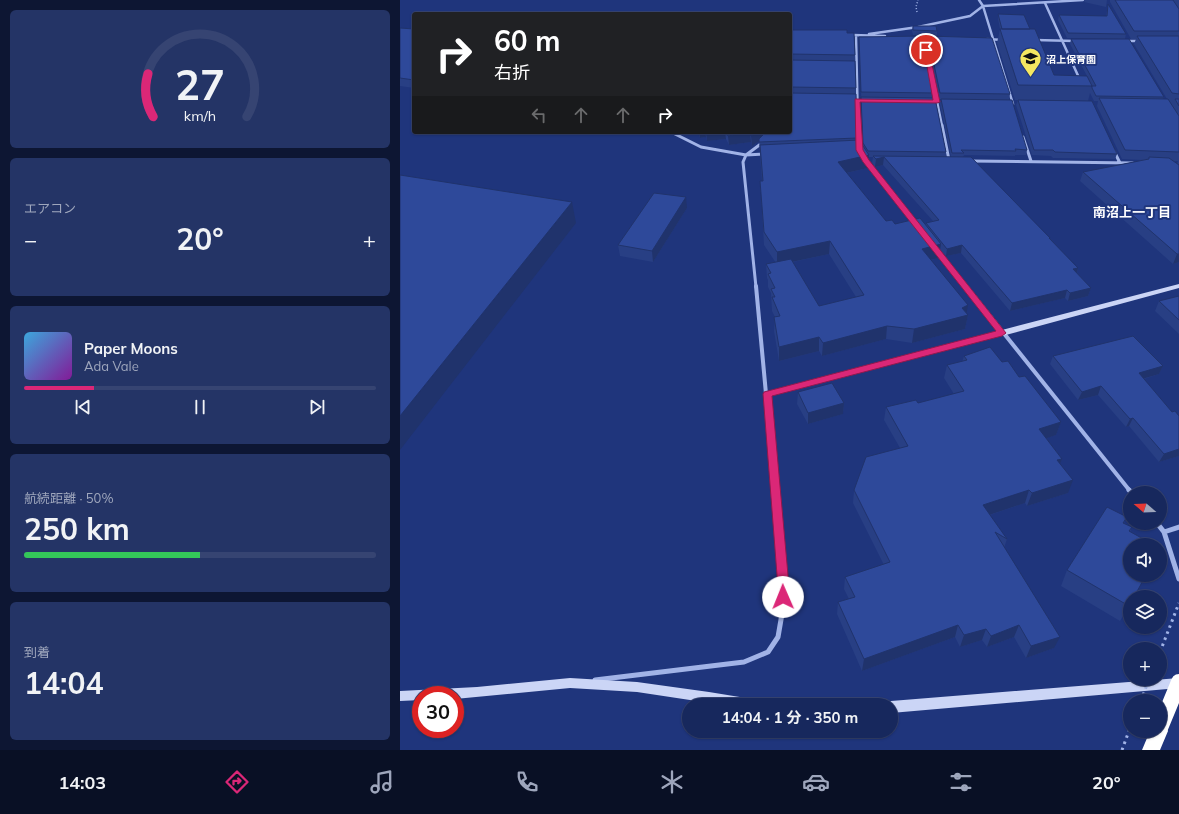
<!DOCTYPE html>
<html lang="ja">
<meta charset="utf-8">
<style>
body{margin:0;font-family:Mulish,"Noto Sans JP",sans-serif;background:#243466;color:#f1f3f6;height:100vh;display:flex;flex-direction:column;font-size:15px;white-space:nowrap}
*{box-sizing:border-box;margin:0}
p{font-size:13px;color:#9ea6bc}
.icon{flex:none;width:22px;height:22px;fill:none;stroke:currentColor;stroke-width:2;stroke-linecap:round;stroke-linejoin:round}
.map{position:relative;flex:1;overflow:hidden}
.sheet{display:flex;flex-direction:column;gap:10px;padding:10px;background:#0d1633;width:400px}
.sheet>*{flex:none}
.guide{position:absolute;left:12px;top:12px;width:380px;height:122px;border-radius:4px;box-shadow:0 1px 3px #0004,0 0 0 1px #364472;background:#202124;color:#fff;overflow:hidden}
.needle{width:26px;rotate:289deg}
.tools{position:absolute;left:723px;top:486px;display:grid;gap:8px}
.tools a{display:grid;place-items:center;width:44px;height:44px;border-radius:50%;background:#17285d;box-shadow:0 1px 3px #0004,0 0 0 1px #364472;font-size:20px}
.speed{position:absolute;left:12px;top:686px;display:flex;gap:8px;font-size:20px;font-weight:700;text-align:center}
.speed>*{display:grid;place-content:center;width:52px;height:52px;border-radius:50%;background:#17285d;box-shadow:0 1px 3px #0004,0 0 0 1px #364472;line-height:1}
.speed .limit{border:6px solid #d22;background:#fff;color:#111}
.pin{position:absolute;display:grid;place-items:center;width:34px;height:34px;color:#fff;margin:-17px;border:2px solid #fff;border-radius:50%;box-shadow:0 1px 4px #0007}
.me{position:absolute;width:44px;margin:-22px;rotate:359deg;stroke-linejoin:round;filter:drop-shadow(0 0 3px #0008)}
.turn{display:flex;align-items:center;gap:14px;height:84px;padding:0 16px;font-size:18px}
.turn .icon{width:52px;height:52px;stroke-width:2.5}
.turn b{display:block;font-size:28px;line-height:34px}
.lanes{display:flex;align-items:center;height:38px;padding:0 16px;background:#0003;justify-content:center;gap:20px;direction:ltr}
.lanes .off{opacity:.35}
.big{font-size:30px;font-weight:700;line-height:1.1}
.sheet .widget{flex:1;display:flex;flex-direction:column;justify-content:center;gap:6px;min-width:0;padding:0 14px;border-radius:6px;background:#243466}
.sheet .dial{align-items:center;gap:0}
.dial svg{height:104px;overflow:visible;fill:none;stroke:#364472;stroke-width:7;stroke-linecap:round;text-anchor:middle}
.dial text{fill:#f1f3f6;stroke:none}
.song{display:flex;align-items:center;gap:12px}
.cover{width:48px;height:48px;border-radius:6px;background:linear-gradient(135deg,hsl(200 70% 55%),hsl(290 70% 35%))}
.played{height:4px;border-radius:2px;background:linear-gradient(90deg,#db2777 20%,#364472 20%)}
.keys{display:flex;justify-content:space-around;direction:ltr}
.heat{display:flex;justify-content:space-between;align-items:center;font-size:22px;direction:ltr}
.charge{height:6px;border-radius:3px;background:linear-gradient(90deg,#34c759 50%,#364472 0)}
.trip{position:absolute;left:282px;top:698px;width:216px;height:40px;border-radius:20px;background:#17285d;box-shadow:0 1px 3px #0004,0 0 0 1px #364472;font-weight:700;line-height:40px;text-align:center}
.dock{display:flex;height:64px;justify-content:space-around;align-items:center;background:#091025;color:#9ea6bc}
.dock .icon{width:28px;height:28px}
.dock .on{color:#db2777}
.dock b{font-size:18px;color:#f1f3f6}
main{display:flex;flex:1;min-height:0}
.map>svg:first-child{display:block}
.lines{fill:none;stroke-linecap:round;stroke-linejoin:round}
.path-far1{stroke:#a1b3e7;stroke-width:1.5;stroke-dasharray:1 2;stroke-linecap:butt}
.path{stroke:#a1b3e7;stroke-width:3;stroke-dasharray:2.5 4;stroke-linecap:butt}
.street-far3{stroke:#a1b3e7;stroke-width:2.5}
.street-far2{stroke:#a1b3e7;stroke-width:3}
.street-far1{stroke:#a1b3e7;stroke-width:4}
.street{stroke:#a1b3e7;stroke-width:5}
.secondary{fill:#cbd5f6;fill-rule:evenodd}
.highway{fill:#fff;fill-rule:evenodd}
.path-bridge{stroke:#a1b3e7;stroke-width:3;stroke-dasharray:2.5 4;stroke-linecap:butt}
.highway-bridge{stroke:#fff;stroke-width:16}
.wall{fill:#283f84;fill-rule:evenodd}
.shaded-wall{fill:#20336c}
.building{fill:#2e499a;stroke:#20336c}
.route{fill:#db2777;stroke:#8e194d}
.labels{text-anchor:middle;stroke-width:4;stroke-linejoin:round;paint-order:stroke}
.far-poi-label{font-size:10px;font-weight:bold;fill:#fff;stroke:#1f357c;text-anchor:start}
.neighbourhood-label{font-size:13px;font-weight:bold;fill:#fff;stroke:#1f357c}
</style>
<main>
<section class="sheet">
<div class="widget dial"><svg viewBox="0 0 100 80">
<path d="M14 69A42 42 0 1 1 86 69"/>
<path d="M14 69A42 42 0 0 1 10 36" stroke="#db2777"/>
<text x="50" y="56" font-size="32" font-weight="700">27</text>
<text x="50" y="72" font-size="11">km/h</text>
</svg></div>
<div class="widget"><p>エアコン</p>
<div class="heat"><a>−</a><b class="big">20°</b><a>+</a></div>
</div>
<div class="widget">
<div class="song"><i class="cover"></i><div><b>Paper Moons</b><p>Ada Vale</p></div></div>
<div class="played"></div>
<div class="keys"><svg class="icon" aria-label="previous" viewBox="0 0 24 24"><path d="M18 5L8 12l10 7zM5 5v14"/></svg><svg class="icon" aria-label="pause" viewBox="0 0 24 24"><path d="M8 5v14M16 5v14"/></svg><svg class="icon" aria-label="next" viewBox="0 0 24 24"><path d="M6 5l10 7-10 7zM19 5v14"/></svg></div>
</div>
<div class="widget"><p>航続距離 · 50%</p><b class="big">250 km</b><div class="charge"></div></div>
<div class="widget"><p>到着</p><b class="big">14:04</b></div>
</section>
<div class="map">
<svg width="779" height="750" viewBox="0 0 779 750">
<rect width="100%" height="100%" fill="#1f357c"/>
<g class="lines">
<path class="path-far1" d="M 517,12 L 516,7 L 518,0"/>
<path class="path" d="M 760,652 L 779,603
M 722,750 L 730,728"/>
<path class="street-far3" d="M 579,0 L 583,6 L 613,104
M 645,3 L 680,80
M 469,34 L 518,27 L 570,16 L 583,6 L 683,0
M 453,35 L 485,36
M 456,36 L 458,126
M 517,37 L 533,38
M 524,38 L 542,126
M 587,39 L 603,40
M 635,40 L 675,41
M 725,41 L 741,41"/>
<path class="street-far2" d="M 458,125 L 459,146
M 542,125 L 549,160
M 271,132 L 301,147 L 346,155 L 365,154
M 623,137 L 631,161
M 714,151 L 720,163
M 466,161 L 515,223
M 570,161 L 733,163
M 537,250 L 566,287
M 356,287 L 343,162 L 346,155 L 362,143"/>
<path class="street-far1" d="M 356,286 L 375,491
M 566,286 L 730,491
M 367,394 L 602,333"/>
<path class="street" d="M 729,490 L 732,493
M 757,523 L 764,532
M 779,527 L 764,532 L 779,579
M 195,680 L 344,662 L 368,652 L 378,637 L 383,608 L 382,575 L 375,490"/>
<path class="secondary" d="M 779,284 L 779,288 L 602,336 L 598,333 L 602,330 Z
M 170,678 L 237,682 L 309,692 L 352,699 L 356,701 L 358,705 L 323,705 L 237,692 L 170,688 L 55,699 L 55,695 L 21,695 L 21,700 L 0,701 L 0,691 L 77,687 Z
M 779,678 L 779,688 L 491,713 L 491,705 L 486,705 L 487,703 L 491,701 Z"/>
<path class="highway" d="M 760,723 L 765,725 L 768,731 L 760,750 L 742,750 L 750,731 L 760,731 Z"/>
<path class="path-bridge" d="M 741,701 L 749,679"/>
<path class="highway-bridge" d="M 760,728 L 779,682"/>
</g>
<path class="wall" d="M 685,0 L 707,0 L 706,7 L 684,2 Z
M 710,0 L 779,0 L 779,262 L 773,264 L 680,181 L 683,172 L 743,160 L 722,159 L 697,106 L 698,101 L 694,101 L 690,93 L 688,101 L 615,100 L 597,43 L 600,29 L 598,19 L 598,14 L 630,29 L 654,75 L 687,76 L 670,44 L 671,39 L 764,97 L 763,99 L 767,99 L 734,44 L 736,39 L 731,39 L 710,2 ZM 774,161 L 778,161 L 777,164 Z
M 708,4 L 726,34 L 725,39 L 667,38 L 658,20 L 659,15 L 706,16 Z
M 513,26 L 537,31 L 537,36 L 513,35 L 512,31 Z
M 0,28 L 14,29 L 14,88 L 0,86 Z
M 390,30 L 447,33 L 455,55 L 457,141 L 463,146 L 459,37 L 534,93 L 534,98 L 546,152 L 546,157 L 551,157 L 540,104 L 541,99 L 627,150 L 626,155 L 615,155 L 615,156 L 564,155 L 563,157 L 650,239 L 678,268 L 677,273 L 691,288 L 688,296 L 668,301 L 665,298 L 610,311 L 561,253 L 546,256 L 540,250 L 539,258 L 531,260 L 568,315 L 565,329 L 512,343 L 486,339 L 422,356 L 419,351 L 379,361 L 374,331 L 375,317 L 372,311 L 371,293 L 368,287 L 368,280 L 367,278 L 366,264 L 376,263 L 364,245 L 361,194 L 360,181 L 362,181 L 359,141 L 352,146 L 351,142 L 329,145 L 326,139 L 307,141 L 306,137 L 300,138 L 298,133 L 294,133 L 293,132 L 390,132 ZM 469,157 L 473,157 L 472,163 L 475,167 L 483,165 L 533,221 L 526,223 L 526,225 L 495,224 L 486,221 L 447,173 L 468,168 ZM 429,254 L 456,297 L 419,306 L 393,262 Z
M 528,36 L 610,94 L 609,100 L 539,99 L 527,41 Z
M 618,100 L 717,154 L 715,159 L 653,158 L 651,156 L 632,155 L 616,105 Z
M 287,208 L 253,262 L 220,256 L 218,245 Z
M 779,296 L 779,334 L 755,311 L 759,301 Z
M 564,356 L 602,362 L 619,377 L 661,422 L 656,435 L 646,438 L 662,459 L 660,463 L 668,493 L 627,506 L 625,503 L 590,515 L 607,539 L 604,548 L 654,648 L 626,658 L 614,637 L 587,647 L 582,640 L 560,647 L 555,637 L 462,671 L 437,614 L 438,602 L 449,599 L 444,589 L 445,577 L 484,565 L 453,503 L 454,490 L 500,448 L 484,420 L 486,407 L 518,403 L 554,394 L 544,378 L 547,365 L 562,362 Z
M 653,356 L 763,366 L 759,374 L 744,379 L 779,456 L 759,462 L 729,426 L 726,427 L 698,395 L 678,400 L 650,364 Z
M 398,392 L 444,403 L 443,414 L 408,424 L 397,404 Z
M 727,517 L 724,523 L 732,527 L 730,532 L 730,604 L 720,621 L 661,586 L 667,570 Z"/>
<path class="shaded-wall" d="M 299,132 L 305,132 L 306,137 L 300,138 Z
M 306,132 L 325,132 L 326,139 L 307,141 Z
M 350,132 L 351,142 L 329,145 L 328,136 Z
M 358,132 L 368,132 L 359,141 L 352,146 L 351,136 Z
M 469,155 L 468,168 L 437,175 L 438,162 Z
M 484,157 L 483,165 L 475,167 L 476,159 Z
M 286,197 L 287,208 L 253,262 L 252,251 Z
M 172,202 L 176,223 L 0,450 L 0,416 Z
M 430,241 L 429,254 L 377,265 L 377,252 Z
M 541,244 L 539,258 L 520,262 L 522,249 Z
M 562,245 L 561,253 L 546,256 L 547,249 Z
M 777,254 L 779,254 L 779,262 L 773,264 Z
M 678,268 L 676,276 L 673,269 Z
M 691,288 L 688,296 L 668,301 L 670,293 Z
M 667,290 L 665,298 L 610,311 L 612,303 Z
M 568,305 L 566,316 L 568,315 L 565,329 L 512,343 L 514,329 Z
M 487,326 L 486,339 L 422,356 L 423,343 Z
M 419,337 L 419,351 L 379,361 L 379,347 Z
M 763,366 L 759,374 L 735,381 L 739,373 Z
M 701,386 L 698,395 L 678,400 L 682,392 Z
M 444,403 L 443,414 L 408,424 L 408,413 Z
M 733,418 L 729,426 L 726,427 L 730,419 Z
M 661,422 L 656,435 L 635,442 L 639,429 Z
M 779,449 L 779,456 L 759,462 L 764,454 Z
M 662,459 L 657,471 L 657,460 Z
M 673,480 L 668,493 L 627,506 L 632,493 Z
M 629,490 L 625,503 L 580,518 L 583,505 Z
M 558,625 L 555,637 L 462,671 L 464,659 Z
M 619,625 L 614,637 L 587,647 L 591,636 Z
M 586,629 L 582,640 L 560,647 L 564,635 Z
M 660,637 L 654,648 L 626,658 L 631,646 Z"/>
<path class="building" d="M 715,0 L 773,0 L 779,9 L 779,31 L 734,31 Z
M 708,4 L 726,34 L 668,33 L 659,15 L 707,16 Z
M 598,14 L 624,15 L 630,29 L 602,29 Z
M 513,26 L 536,26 L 537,31 L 513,30 Z
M 0,28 L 14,29 L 14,80 L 0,78 Z
M 600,29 L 635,29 L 654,75 L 687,76 L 692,86 L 618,85 Z
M 390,30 L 447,30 L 447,33 L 454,33 L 455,55 L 390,54 Z
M 522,36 L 534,93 L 461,92 L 459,37 Z
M 528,36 L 592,38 L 610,94 L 540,93 Z
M 737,36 L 779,36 L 779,94 L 772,93 Z
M 671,39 L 729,39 L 764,97 L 696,96 L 692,88 L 692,86 L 691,86 L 696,86 Z
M 390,60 L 455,61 L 456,88 L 390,87 Z
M 390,93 L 456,94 L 457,138 L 359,142 L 359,139 L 366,132 L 390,132 Z
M 461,97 L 535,98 L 546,152 L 468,151 L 463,143 Z
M 699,98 L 768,99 L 779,116 L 779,152 L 725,150 Z
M 541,99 L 612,100 L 627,150 L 615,149 L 616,151 L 561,150 L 564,153 L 552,153 Z
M 775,99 L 779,99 L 779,106 Z
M 618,100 L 692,101 L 717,154 L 655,152 L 653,150 L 634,150 Z
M 327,132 L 358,132 L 351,136 L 350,132 L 328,136 Z
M 459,140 L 469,155 L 438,162 L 486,221 L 492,220 L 495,224 L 520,218 L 541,244 L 522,249 L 568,305 L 562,308 L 568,315 L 514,329 L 487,326 L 423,343 L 419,337 L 379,347 L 374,317 L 380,316 L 372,297 L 375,297 L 371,289 L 375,288 L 368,274 L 371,273 L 366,264 L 391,259 L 419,306 L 464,295 L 430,241 L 377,252 L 364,232 L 360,181 L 363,181 L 360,145 Z
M 473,156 L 571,157 L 650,238 L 649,238 L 678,268 L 673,269 L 691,288 L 670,293 L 667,290 L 612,303 L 562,245 L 547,249 L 526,223 L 539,220 L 484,157 L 476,159 Z
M 749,157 L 769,158 L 779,165 L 779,254 L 777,254 L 683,172 L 749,159 Z
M 0,175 L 172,202 L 0,416 Z
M 254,193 L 286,197 L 252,251 L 218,245 Z
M 779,296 L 779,320 L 759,301 Z
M 733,336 L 763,366 L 739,373 L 772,412 L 775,411 L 779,416 L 779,449 L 764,454 L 733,418 L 730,419 L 701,386 L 682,392 L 653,356 Z
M 590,347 L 602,362 L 608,361 L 619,377 L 625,376 L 661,422 L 639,429 L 662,459 L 657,460 L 673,480 L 632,493 L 629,490 L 583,505 L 607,539 L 595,532 L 660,637 L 631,646 L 619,625 L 591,636 L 586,629 L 564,635 L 558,625 L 464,659 L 438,602 L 455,597 L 445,577 L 490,562 L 454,490 L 466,457 L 508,446 L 486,407 L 516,400 L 518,403 L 564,391 L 547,365 L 567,360 L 564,356 Z
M 432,383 L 444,403 L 408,413 L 398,392 Z
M 707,507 L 727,517 L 723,523 L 732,527 L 729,531 L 754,545 L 730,545 L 730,575 L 746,575 L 734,597 L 730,597 L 730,604 L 729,606 L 667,570 Z"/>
<path class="route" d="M 526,49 L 529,50 L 540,102 L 537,103 L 460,102 L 463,150 L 469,160 L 606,333 L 602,336 L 372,396 L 388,575 L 388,597 L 387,600 L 383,602 L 379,600 L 377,597 L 377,575 L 363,394 L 364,392 L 596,331 L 463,162 L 456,150 L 455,99 L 533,100 L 524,50 Z"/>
<defs>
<symbol id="school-pin" viewBox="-11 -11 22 30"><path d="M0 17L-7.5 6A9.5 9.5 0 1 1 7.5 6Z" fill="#f5e761" stroke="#1f357c"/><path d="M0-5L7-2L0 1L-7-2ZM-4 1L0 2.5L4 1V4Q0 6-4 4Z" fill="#111"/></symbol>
</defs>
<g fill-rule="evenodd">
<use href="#school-pin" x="618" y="46" width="25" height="34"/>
</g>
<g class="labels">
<g class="far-poi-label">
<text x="646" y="63">沼上保育園</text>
</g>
<g class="neighbourhood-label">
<text x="732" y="217">南沼上一丁目</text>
</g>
</g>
</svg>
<div class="tools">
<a><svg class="needle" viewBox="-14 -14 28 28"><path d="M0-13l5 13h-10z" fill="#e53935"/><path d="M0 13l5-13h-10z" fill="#9ea6bc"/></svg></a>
<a><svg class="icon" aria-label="sound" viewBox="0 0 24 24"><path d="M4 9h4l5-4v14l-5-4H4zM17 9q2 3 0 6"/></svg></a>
<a><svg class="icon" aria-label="layers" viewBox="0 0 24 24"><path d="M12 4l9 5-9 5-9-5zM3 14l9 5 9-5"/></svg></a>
<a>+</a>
<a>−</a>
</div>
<div class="speed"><div class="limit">30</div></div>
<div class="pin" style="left:526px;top:50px;background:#d93025"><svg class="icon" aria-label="arrive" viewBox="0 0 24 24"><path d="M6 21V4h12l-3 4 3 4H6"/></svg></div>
<svg class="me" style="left:383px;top:597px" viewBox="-20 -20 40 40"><circle r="19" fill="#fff"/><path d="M0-13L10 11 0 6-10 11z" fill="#db2777"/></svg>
<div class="trip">14:04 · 1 分 · 350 m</div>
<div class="guide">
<div class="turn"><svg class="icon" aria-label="right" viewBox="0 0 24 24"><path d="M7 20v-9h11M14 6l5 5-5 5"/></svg><div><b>60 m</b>右折</div></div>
<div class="lanes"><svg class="icon off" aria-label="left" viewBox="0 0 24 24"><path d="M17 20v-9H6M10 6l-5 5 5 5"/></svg><svg class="icon off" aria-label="ahead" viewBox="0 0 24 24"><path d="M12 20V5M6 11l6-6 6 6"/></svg><svg class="icon off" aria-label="ahead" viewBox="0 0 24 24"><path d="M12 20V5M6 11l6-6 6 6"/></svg><svg class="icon" aria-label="right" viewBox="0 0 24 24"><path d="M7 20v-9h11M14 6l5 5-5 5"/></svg></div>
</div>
</div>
</main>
<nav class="dock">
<b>14:03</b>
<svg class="icon on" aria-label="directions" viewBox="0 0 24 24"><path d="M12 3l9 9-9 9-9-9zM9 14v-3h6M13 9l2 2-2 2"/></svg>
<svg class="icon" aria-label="music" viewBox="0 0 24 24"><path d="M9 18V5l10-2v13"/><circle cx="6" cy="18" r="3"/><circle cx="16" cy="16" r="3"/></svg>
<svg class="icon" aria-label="phone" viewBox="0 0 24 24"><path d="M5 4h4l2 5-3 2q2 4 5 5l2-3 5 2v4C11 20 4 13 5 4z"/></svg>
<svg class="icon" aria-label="climate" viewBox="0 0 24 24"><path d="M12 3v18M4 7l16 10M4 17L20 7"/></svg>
<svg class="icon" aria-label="car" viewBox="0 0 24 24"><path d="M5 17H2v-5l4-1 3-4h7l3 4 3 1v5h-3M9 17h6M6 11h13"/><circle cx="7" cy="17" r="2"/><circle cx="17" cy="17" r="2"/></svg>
<svg class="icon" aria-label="filters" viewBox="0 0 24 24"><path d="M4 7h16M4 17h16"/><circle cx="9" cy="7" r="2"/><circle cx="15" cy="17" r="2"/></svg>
<b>20°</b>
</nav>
